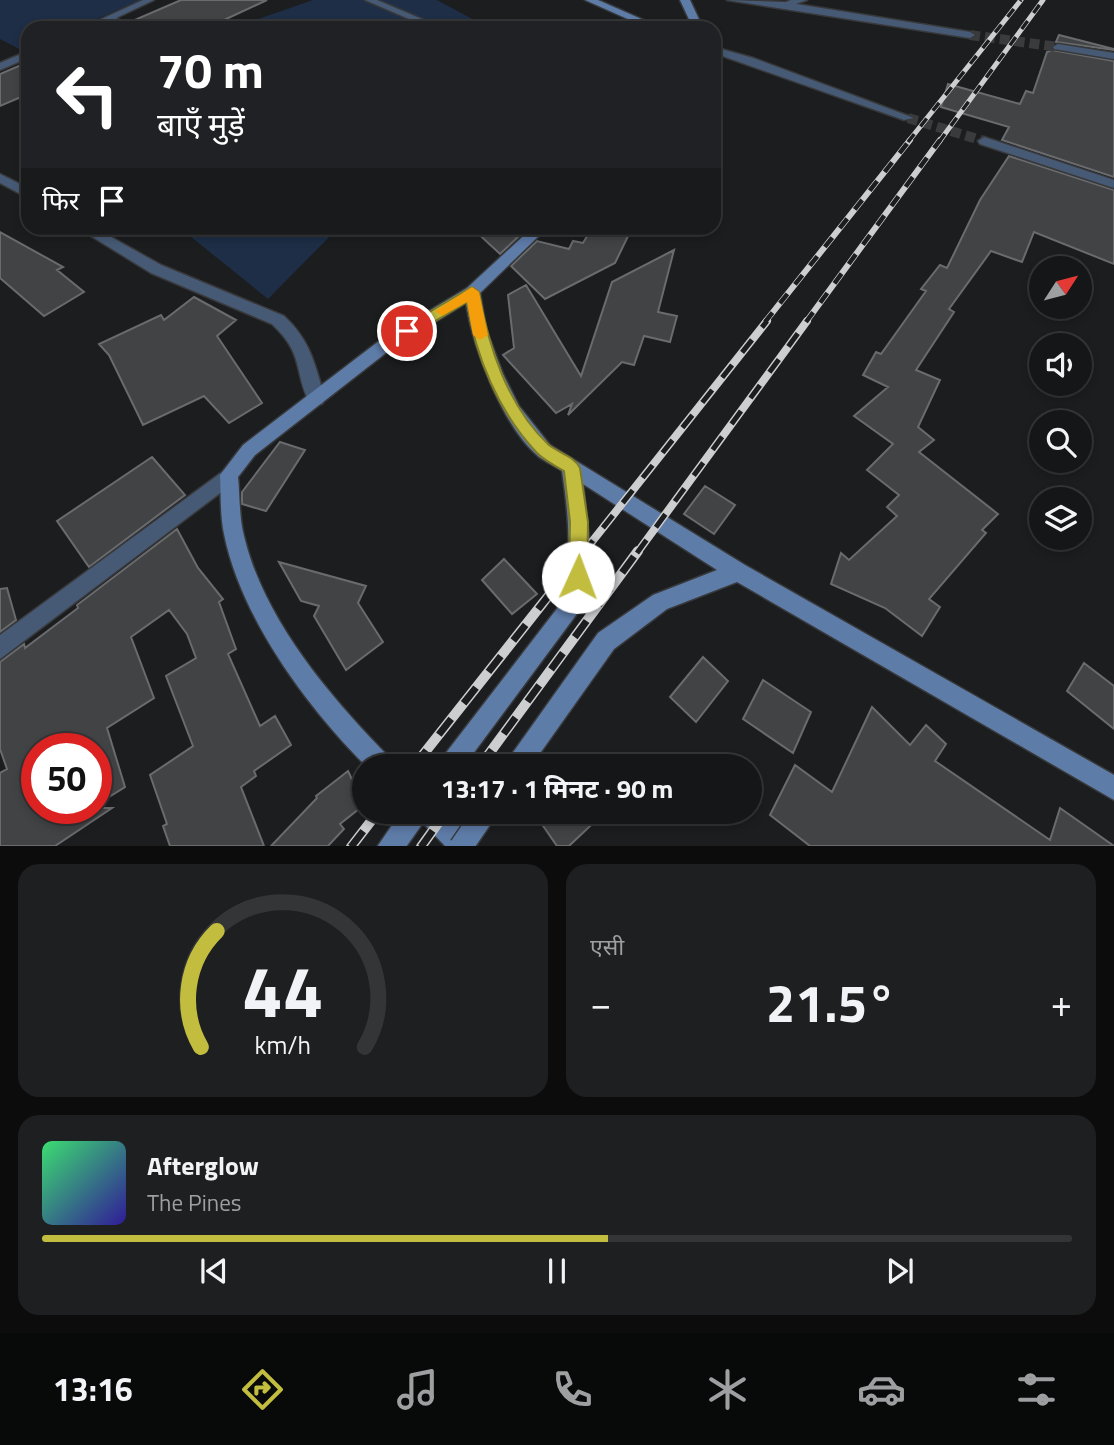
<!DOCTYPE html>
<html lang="hi">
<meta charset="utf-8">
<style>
body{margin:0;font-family:"Titillium Web","Noto Sans Devanagari",sans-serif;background:#1e1f20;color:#f1f3f6;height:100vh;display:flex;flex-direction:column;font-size:26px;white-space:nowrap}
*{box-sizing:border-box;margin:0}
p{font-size:23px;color:#9d9fa1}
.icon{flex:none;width:38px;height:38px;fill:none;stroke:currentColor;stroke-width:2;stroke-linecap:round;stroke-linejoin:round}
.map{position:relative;height:846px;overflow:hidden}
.sheet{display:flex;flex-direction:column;gap:18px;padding:18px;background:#0c0c0d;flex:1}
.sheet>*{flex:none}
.guide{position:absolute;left:21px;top:21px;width:700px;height:214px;border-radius:21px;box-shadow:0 4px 10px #0003,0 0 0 2px #343536;background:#202124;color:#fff;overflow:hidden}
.needle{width:46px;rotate:54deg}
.fabs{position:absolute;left:1029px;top:256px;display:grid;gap:14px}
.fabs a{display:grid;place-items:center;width:63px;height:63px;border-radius:50%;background:#151617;box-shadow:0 4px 10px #0003,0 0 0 2px #343536;font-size:35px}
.speed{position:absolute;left:21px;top:733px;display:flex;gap:14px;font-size:35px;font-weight:700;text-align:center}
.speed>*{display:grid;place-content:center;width:91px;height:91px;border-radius:50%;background:#151617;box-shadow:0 4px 10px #0003,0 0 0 2px #343536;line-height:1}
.speed .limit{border:10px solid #d22;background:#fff;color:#111}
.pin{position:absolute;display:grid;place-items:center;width:60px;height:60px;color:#fff;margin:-30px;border:4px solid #fff;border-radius:50%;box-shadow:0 2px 7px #0007}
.me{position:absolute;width:77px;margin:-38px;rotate:2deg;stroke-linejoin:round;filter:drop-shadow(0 0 5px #0008)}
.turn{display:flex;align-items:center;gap:24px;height:147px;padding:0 21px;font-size:32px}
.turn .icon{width:91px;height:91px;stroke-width:2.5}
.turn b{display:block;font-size:49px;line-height:60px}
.then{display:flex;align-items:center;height:66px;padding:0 21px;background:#0003;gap:14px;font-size:26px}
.big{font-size:52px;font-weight:700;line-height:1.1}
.sheet .widget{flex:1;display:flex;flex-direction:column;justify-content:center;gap:10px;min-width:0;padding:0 24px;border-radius:21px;background:#1e1f20}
.sheet .dial{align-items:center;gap:0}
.dial svg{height:182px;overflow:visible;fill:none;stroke:#343536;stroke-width:7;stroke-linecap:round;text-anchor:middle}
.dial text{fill:#f1f3f6;stroke:none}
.song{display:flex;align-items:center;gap:21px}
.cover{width:84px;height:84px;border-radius:10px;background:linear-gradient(135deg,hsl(140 70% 55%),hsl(250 70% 35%))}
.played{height:7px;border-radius:4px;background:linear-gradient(90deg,#c2bd3f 55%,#343536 55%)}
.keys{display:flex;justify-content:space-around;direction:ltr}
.heat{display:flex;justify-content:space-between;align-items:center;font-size:38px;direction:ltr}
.sheet .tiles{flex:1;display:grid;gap:18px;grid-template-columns:1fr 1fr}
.widget:last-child{grid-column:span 2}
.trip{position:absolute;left:352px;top:754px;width:410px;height:70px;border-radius:35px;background:#151617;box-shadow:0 4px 10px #0003,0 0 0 2px #343536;font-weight:700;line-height:70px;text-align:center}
.tab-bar{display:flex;height:112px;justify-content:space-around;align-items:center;background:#080909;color:#9d9fa1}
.tab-bar .icon{width:49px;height:49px}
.tab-bar .on{color:#c2bd3f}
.tab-bar b{font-size:32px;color:#f1f3f6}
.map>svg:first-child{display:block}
.green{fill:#1d2e46}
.building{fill:#414345;stroke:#6a6b6e;stroke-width:2}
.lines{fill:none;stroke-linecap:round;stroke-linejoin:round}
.minor-tunnel{stroke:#3a3b3d;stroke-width:10;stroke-dasharray:10 5;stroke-linecap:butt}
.tertiary-tunnel{stroke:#3a3b3d;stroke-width:10;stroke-dasharray:10 5;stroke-linecap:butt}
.service-casing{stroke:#38393b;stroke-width:3}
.minor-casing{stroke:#38393b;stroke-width:3}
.tertiary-casing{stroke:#38393b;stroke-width:3}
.secondary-casing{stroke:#38393b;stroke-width:3}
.service{fill:#475a75;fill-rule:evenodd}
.minor{fill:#475a75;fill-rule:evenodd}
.tertiary{fill:#475a75;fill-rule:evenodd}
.secondary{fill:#5e7ca8;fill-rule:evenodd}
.rail-far3-casing{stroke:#cdcecf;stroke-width:5}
.rail-far2-casing{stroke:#cdcecf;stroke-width:6}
.rail-far1-casing{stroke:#cdcecf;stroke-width:8}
.rail-casing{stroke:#cdcecf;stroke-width:10}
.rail-far3{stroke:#1c1d1f;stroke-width:3.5;stroke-dasharray:10;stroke-linecap:butt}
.rail-far2{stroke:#1c1d1f;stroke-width:4.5;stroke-dasharray:12;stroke-linecap:butt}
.rail-far1{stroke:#1c1d1f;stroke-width:5;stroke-dasharray:16;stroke-linecap:butt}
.rail{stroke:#1c1d1f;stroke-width:7;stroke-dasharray:20;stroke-linecap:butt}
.secondary-bridge-casing{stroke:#38393b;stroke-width:26;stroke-linecap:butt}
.secondary-bridge{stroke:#5e7ca8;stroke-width:23}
.route{fill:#c2bd3f;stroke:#7e7b29;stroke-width:2}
.slow{fill:#f59e0b}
</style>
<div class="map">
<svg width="1114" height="847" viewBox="0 0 1114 847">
<rect width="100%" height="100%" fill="#1c1d1f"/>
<path class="green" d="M 0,0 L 141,0 L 76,28 L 28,28 L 28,48 L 23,51 L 0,39 Z
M 313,0 L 437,0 L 487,27 L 232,28 Z
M 180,228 L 338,228 L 268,299 Z"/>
<path class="building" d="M 181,0 L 267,0 L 207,28 L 137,28 L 130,22 Z
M 1059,35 L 1114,49 L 1114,50 L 1056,42 Z
M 1052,50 L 1114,61 L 1114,177 L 1002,140 L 1009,127 L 941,107 L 948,84 L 1020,104 L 1026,91 L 1033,93 L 1047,52 Z
M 28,62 L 28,94 L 0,106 L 0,74 Z
M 1009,156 L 1114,190 L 1114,264 L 1034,232 L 1022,262 L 991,251 L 949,309 L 954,312 L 916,370 L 940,380 L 918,427 L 934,440 L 919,452 L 998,514 L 982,530 L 986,533 L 929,599 L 940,607 L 922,636 L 885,608 L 831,584 L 841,553 L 849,560 L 897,516 L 887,507 L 899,495 L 867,470 L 893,444 L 854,416 L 888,387 L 863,375 L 876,352 L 881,354 L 926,291 L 921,289 L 940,265 L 947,268 L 980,200 Z
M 472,228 L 478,228 L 518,237 L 500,254 Z
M 592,228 L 632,228 L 615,263 L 545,299 L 511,266 L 537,241 L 569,249 L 573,241 L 583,243 Z
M 0,232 L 63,267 L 57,270 L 84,292 L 44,316 L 0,278 Z
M 674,250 L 658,312 L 677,316 L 670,342 L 644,336 L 634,365 L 622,362 L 568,415 L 572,404 L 556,413 L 503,355 L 514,348 L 508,295 L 526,285 L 581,376 L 612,282 Z
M 194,297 L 236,320 L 217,336 L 262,403 L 229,423 L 204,396 L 143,425 L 109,355 L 99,344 L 161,315 L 164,320 Z
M 280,442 L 305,450 L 266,511 L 242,504 L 242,492 Z
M 152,457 L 185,495 L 89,567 L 57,521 Z
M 705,486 L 735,505 L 714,534 L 684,514 Z
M 177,529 L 198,568 L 223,599 L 219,602 L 236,649 L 228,654 L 260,726 L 275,716 L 291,745 L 254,771 L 256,776 L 241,787 L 264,846 L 170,846 L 163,826 L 167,824 L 150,775 L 193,746 L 166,676 L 196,658 L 187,634 L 169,610 L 131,637 L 154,698 L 107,728 L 125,787 L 96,805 L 96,749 L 37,749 L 37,808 L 112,808 L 55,846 L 0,846 L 0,773 L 7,769 L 0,749 L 0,662 L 24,644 L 25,648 L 78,608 L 77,605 Z
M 504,559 L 537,594 L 512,614 L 482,580 Z
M 279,562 L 366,586 L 358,603 L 383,642 L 346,670 L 314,616 L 319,606 L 301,601 Z
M 7,588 L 16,620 L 0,632 L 0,589 Z
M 703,657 L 728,681 L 696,722 L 670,697 Z
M 1084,663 L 1114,686 L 1114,729 L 1067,691 Z
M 763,680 L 811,712 L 793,753 L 743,719 Z
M 872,707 L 910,745 L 926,725 L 946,744 L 935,761 L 1050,840 L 1060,808 L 1114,846 L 810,846 L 770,815 L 795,765 L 832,792 Z
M 348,771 L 364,805 L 340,824 L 344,829 L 328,846 L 271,846 L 317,798 L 316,796 Z
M 553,812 L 605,812 L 569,846 L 557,846 L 541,823 Z"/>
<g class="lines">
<path class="minor-tunnel" d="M 908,118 L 984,141"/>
<path class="tertiary-tunnel" d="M 970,35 L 1058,47"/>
<defs>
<path id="service" d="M 143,0 L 154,0 L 116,18 L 135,28 L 123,28 L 109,21 L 95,28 L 82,28 Z
M 365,0 L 377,0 L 443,28 L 430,28 Z
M 28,51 L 28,58 L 0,70 L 0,63 Z"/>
<path id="minor" d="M 791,0 L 807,0 L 784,8 L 779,5 Z
M 714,47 L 753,58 L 914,118 L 904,120 L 714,53 Z
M 984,137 L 1114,180 L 1114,188 L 980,144 L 978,141 Z
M 0,174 L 28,188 L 28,198 L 0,183 Z
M 78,228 L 95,228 L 161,265 L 284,316 C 311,341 315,365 325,399 L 322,404 L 310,404 C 293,370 305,355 272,324 L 151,273 Z
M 229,467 L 236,469 L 238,475 L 236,481 L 0,659 L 0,635 Z"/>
<path id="tertiary" d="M 727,0 L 784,2 L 970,32 L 975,35 L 970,38 Z
M 1058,44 L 1114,53 L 1114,59 L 1054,49 L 1053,47 Z"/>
<path id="secondary" d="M 585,0 L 598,0 L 662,28 L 648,28 Z
M 680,0 L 690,0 L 703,28 L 693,28 Z
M 532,228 L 547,228 L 480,293 L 486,329 L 503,374 L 519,406 L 550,445 L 745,565 L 1114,775 L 1114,800 L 737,582 L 667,609 L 614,649 L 531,766 L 505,766 L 509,758 L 598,633 L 653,595 L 717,570 L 583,484 L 590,547 L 588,577 L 579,611 L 464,766 L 438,766 L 442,758 L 559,606 C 573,559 569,518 562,471 C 555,466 546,462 539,457 C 503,428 473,347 466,303 L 391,349 L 255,455 L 238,477 C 240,496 239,517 244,536 C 264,620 331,698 390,758 L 394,766 L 366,766 C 307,707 241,618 224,534 C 220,515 221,495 220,475 L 243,445 L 379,341 L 467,288 Z
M 401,812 L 447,812 L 473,838 L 477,847 L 446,847 L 423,823 L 406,847 L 377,847 Z"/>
</defs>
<use href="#service" class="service-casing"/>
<use href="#minor" class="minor-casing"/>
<use href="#tertiary" class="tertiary-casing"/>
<use href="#secondary" class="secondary-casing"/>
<use href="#service" class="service"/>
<use href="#minor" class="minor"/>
<use href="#tertiary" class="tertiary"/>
<use href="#secondary" class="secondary"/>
<defs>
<path id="rail-far3" d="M 908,142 L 1021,0
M 939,142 L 1043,0"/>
<path id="rail-far2" d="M 765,322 L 910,140
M 806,322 L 940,140"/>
<path id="rail-far1" d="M 583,553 L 767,321
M 637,553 L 807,321"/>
<path id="rail" d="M 414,766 L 584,551
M 480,766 L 638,551
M 351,847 L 378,812
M 421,847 L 446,812"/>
</defs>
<use href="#rail-far3" class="rail-far3-casing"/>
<use href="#rail-far2" class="rail-far2-casing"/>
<use href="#rail-far1" class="rail-far1-casing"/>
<use href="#rail" class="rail-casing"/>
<use href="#rail-far3" class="rail-far3"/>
<use href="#rail-far2" class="rail-far2"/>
<use href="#rail-far1" class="rail-far1"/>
<use href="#rail" class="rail"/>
<defs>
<path id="secondary-bridge" d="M 461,847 L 485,812"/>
</defs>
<use href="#secondary-bridge" class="secondary-bridge-casing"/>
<use href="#secondary-bridge" class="secondary-bridge"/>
</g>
<path class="route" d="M 472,287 L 479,292 C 488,346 508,407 549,445 C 559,453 574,456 580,468 L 588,522 L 587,577 L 585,583 L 578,586 L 571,583 L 569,577 L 570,522 L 564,471 C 555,466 544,460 537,453 C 499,413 475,356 467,302 L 412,335 L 407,337 L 400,331 L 402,328 Z"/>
<path class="slow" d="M 472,287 L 479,292 L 488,335 L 480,340 L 473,335 L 467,302 L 442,316 L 435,311 Z"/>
</svg>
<div class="fabs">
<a><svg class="needle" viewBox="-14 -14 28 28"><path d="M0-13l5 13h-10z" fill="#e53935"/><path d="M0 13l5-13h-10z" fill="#9d9fa1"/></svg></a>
<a><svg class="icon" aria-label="sound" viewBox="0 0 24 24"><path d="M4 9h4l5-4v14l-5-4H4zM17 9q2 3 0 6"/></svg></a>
<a><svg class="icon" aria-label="search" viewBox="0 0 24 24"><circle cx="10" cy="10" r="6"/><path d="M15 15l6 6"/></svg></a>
<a><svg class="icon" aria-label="layers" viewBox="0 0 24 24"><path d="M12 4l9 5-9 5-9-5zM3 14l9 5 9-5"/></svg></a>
</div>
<div class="speed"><div class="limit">50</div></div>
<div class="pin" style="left:407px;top:331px;background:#d93025"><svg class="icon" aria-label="arrive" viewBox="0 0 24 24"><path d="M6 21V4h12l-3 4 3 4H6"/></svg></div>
<svg class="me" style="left:578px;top:577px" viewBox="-20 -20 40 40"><circle r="19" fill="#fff"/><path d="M0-13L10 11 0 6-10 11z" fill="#c2bd3f"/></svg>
<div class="trip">13:17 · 1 मिनट · 90 m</div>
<div class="guide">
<div class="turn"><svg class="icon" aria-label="left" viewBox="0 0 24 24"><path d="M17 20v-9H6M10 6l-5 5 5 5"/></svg><div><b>70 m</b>बाएँ मुड़ें</div></div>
<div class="then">फिर<svg class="icon" aria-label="arrive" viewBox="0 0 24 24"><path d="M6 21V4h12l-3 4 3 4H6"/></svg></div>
</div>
</div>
<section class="sheet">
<div class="tiles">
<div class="widget dial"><svg viewBox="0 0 100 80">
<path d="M14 69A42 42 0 1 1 86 69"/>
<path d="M14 69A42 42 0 0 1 21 18" stroke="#c2bd3f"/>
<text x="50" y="56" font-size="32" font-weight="700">44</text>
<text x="50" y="72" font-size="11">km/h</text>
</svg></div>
<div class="widget"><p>एसी</p>
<div class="heat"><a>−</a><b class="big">21.5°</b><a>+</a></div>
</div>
<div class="widget">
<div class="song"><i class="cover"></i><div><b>Afterglow</b><p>The Pines</p></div></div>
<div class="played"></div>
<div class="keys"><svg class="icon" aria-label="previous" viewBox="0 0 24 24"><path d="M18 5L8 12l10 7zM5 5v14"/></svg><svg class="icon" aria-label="pause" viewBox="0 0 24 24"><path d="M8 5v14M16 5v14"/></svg><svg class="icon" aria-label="next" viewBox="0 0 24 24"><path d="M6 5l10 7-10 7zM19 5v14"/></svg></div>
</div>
</div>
</section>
<nav class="tab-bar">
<b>13:16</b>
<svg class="icon on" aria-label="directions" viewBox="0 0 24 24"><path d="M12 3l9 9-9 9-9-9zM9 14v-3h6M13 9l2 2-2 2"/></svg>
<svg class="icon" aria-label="music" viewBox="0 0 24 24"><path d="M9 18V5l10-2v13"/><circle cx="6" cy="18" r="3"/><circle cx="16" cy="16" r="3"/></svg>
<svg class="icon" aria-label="phone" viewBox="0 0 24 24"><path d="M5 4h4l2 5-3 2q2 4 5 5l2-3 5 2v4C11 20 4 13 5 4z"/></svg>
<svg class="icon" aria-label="climate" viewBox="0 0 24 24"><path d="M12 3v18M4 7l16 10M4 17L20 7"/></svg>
<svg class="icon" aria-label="car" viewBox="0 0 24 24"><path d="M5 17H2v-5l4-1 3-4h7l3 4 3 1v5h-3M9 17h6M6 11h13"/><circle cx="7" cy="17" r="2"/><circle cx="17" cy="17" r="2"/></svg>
<svg class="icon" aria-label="filters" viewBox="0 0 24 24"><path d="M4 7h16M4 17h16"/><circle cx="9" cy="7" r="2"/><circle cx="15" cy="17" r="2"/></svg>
</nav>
